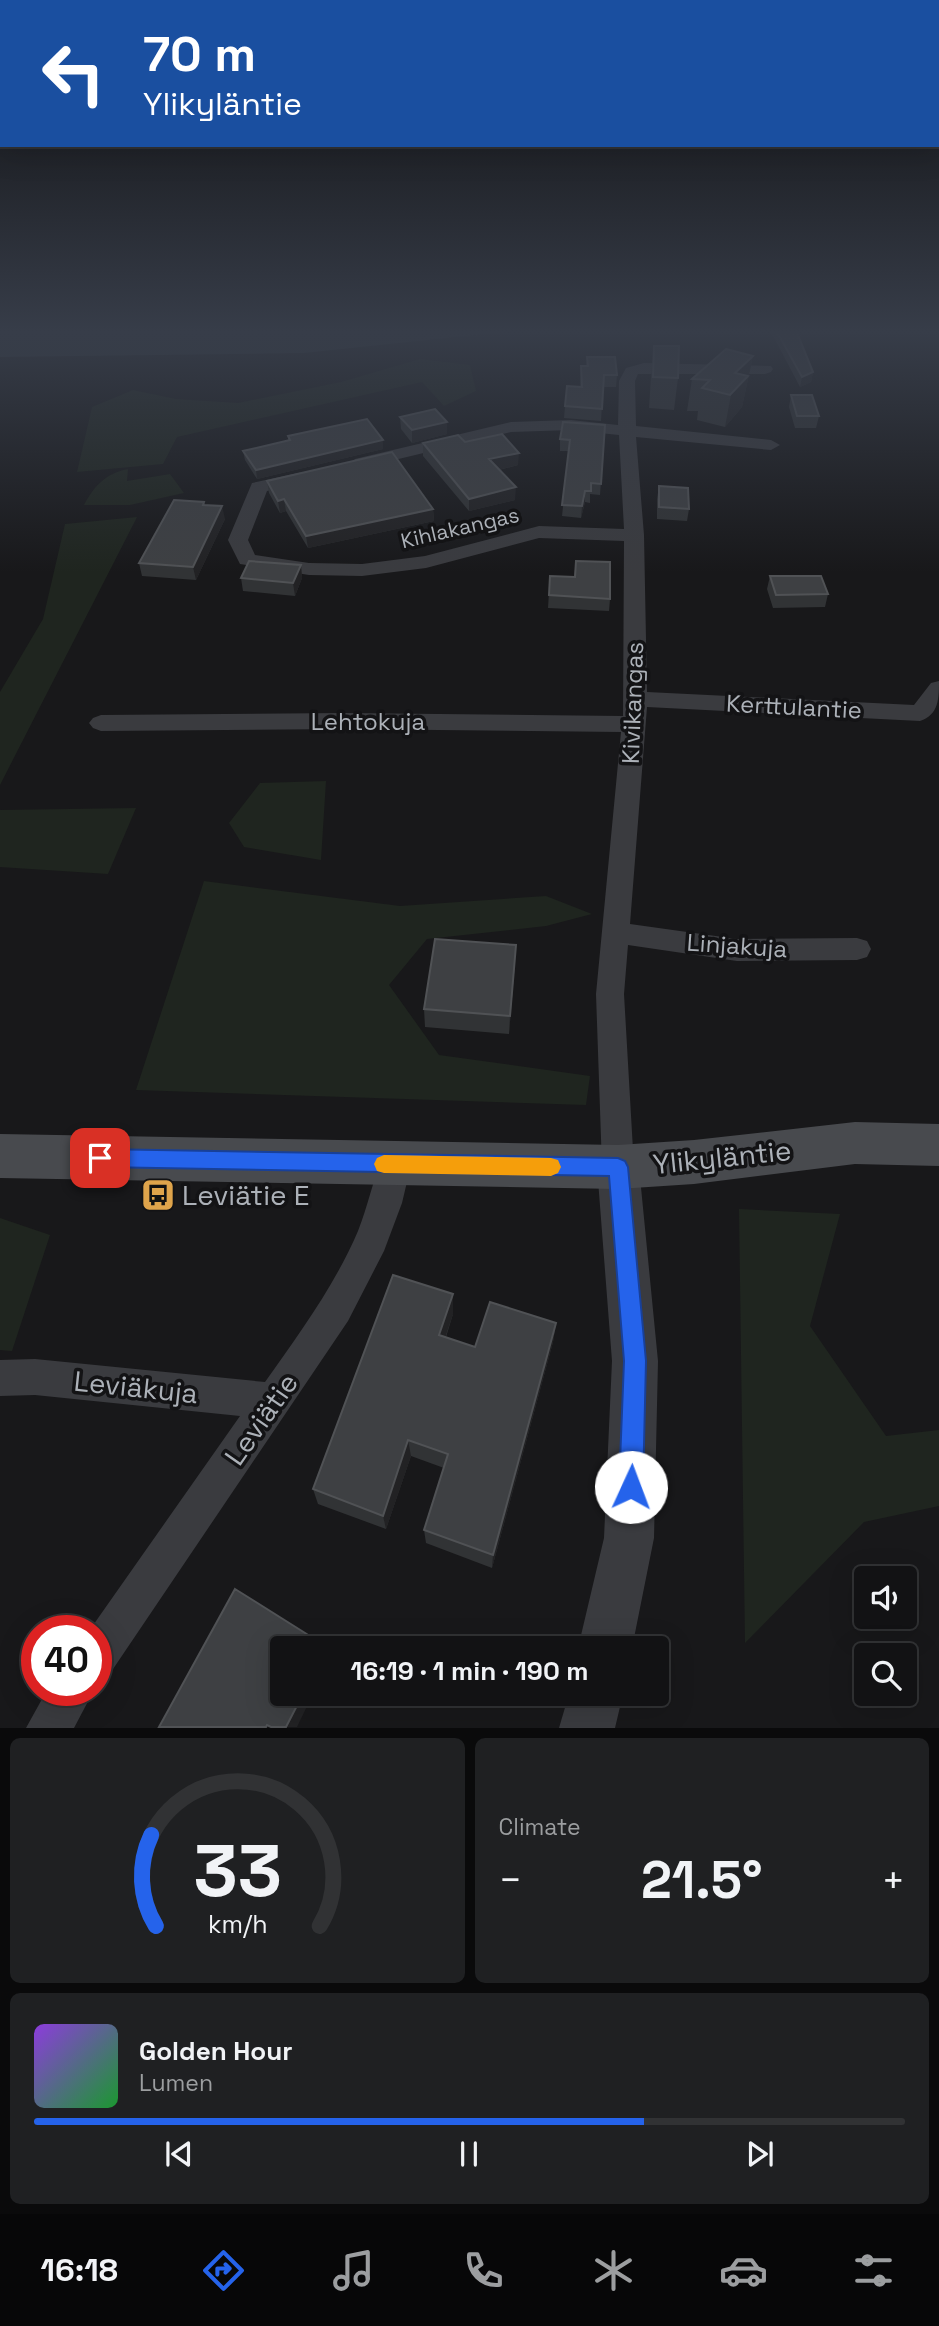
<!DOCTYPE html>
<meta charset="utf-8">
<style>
body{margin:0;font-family:"Space Grotesk",sans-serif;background:#1f2022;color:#f1f3f6;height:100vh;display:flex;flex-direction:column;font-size:26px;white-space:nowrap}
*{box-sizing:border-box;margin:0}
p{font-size:23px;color:#9c9ea0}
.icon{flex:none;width:38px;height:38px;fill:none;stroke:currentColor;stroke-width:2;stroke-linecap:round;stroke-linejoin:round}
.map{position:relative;height:1728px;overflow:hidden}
.details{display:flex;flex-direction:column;gap:10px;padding:10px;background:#0a0a0b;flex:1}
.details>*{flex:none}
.hud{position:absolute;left:0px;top:0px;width:940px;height:147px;box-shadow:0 7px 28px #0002,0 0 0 2px #313234;background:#1a4fa0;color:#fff;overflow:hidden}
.controls{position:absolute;left:854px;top:1566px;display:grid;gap:14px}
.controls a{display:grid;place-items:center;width:63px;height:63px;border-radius:7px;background:#121214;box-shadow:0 7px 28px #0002,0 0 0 2px #313234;font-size:35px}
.speed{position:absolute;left:21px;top:1615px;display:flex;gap:14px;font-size:35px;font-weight:700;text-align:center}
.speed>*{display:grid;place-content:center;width:91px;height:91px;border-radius:50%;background:#121214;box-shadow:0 7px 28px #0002,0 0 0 2px #313234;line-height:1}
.speed .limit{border:10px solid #d22;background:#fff;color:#111}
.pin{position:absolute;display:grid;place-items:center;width:60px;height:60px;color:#fff;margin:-30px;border-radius:14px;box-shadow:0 4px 10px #0006}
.me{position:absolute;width:77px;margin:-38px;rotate:2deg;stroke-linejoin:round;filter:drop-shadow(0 0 5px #0008)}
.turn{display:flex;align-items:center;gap:24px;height:147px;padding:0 28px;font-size:32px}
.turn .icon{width:91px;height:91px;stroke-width:2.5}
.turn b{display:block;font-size:49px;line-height:60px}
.big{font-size:52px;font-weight:700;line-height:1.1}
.details .widget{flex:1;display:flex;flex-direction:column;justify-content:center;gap:10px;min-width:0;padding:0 24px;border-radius:10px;background:#1f2022}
.details .dial{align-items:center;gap:0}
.dial svg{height:182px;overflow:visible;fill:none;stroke:#313234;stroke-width:7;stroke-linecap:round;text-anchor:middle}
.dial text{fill:#f1f3f6;stroke:none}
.song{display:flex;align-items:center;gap:21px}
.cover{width:84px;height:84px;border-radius:10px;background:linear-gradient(135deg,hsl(270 70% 55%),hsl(130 70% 35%))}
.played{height:7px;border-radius:4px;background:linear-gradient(90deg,#2563eb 70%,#313234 70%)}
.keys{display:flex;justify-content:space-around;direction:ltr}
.heat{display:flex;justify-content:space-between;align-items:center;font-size:38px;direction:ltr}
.details .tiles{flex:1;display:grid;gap:10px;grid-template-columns:1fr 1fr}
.widget:last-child{grid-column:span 2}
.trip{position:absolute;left:270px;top:1636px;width:399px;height:70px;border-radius:7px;background:#121214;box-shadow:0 7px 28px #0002,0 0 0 2px #313234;font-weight:700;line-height:70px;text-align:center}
.tab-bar{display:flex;height:112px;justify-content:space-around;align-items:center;background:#070708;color:#9c9ea0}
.tab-bar .icon{width:49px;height:49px}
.tab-bar .on{color:#2563eb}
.tab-bar b{font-size:32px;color:#f1f3f6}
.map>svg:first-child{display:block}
.green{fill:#1f251f}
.water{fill:#30383d}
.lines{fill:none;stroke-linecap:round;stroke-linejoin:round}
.minor{fill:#3a3b3f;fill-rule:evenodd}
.tertiary{fill:#3a3b3f;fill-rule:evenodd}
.secondary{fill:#484a4e;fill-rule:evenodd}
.wall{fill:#313335}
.shaded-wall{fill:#222224}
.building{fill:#3e4043;stroke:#505255;stroke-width:2}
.route{fill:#2563eb;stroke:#184099;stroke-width:2}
.slow{fill:#f59e0b}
.labels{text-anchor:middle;stroke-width:7;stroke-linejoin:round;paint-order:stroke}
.far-street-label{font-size:21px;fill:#acb1b8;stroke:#131315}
.street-label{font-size:24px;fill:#acb1b8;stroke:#131315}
.near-street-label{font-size:28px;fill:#acb1b8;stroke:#131315}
.near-poi-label{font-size:28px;fill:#acb1b8;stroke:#131315;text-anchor:start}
</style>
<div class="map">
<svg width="939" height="1728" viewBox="0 0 939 1728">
<rect width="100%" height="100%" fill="#18181a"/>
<path class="green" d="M 420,359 L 470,365 L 476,391 L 444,406 L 422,382 L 177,437 L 163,464 L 77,472 L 92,407 L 133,390 L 176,399 L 238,403 L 341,382 Z
M 128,469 L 127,481 L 170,474 L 184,493 L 130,505 L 84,505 C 94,486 106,473 128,469 Z
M 137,517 L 133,525 L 0,785 L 0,692 L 43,619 L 65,524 Z
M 326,781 L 321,860 L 244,847 L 229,823 L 260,783 Z
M 136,808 L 108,874 L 0,867 L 0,810 Z
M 204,881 L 400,906 L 546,896 L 592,914 L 546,926 L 427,939 L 389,985 L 439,1055 L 590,1076 L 586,1105 L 136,1090 Z
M 739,1209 L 840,1214 L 810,1326 L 886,1436 L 939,1430 L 939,1506 L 864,1522 L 745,1643 Z
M 0,1218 L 50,1235 L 12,1351 L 0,1350 Z"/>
<path class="water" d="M 0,330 L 521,330 L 304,353 L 0,357 Z"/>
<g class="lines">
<path class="minor" d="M 644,363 L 771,366 L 773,369 L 771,372 L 765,374 L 638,374 L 635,381 L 636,426 L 771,440 L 780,445 L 771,450 L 636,437 L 644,535 L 647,692 L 914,705 L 931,683 L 939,681 C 939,698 939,715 920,721 L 647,707 L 630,924 L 737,939 L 857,938 L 867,941 L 871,949 L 867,957 L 857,960 L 737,961 L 628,945 L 624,994 L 634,1167 L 629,1178 L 618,1182 L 607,1178 L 602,1167 L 596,994 L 621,732 L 344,729 L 101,731 L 93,728 L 89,723 L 93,718 L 101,715 L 344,713 L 623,716 L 624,541 L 539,538 L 426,568 L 362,576 L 309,575 L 240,564 L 228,540 L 252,483 L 303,472 L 312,477 L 309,481 L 267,491 L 248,540 L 255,555 L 309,563 L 362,564 L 425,556 L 539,526 L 624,529 L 619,435 L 571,430 L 511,432 L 361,468 L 352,463 L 355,459 L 511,422 L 571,420 L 618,425 L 619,381 L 626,368 Z
M 395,1150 L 406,1154 L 411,1165 L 402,1203 L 384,1251 L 348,1321 L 111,1672 L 96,1678 L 96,1631 L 89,1631 L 240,1416 L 35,1395 L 0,1396 L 0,1360 L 35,1359 L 265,1382 C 299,1334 335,1285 358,1231 C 368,1206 373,1179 384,1154 Z
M 47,1690 L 94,1690 L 74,1728 L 26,1728 Z"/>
<path class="tertiary" d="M 618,1148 L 633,1154 L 639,1167 L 658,1361 L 654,1538 L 632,1648 L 578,1648 L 604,1538 L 612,1361 L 597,1167 L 603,1154 Z
M 569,1694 L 623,1694 L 615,1728 L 559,1728 Z"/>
<path class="secondary" d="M 855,1122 L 939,1124 L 939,1166 L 855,1164 L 694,1184 L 618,1189 L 0,1178 L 0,1134 L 618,1145 L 694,1140 Z"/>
</g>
<path class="wall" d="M 770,330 L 796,330 L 813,372 L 811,382 L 800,387 Z
M 654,346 L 678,378 L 674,410 L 649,408 L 651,377 Z
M 753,356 L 742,407 L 725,427 L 697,420 L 698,411 L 687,411 L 692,379 Z
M 587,357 L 617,375 L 616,387 L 603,387 L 601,421 L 564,418 L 565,406 L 580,387 L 581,366 L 586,366 Z
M 791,395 L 819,416 L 816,428 L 795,428 L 789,407 Z
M 400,417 L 447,422 L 447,434 L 412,443 L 401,429 Z
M 605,425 L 600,495 L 590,494 L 590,503 L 585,502 L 581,518 L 562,516 L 569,451 L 560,451 L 560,439 Z
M 288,436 L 383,440 L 383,449 L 257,479 L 245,460 L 243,451 L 288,440 Z
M 465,442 L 518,465 L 499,470 L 515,500 L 469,511 L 423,456 L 423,443 Z
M 267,481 L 433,509 L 434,521 L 308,548 L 286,511 L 280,513 L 269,493 Z
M 659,486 L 689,509 L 687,521 L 657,519 L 657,499 Z
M 204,502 L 205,505 L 225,519 L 196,580 L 142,576 L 139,563 Z
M 576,561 L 610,599 L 609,611 L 548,608 L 550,576 L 574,577 Z
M 301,565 L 302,578 L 295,596 L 243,591 L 241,578 Z
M 770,576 L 828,594 L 825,607 L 773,608 L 767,589 Z
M 515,963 L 509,1034 L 425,1027 L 424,1009 Z
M 453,1314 L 446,1337 L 475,1347 L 556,1323 L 553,1342 L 492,1568 L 426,1543 L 424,1530 L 444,1468 L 411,1456 L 386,1529 L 318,1504 L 313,1489 Z"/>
<path class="shaded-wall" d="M 753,356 L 742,407 L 725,427 L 735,373 Z
M 813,372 L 811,382 L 800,387 L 802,377 Z
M 447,422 L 447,434 L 412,443 L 412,430 Z
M 383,440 L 383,449 L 257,479 L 256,470 Z
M 519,453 L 518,465 L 489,472 L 489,459 Z
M 516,487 L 515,500 L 469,511 L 469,499 Z
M 585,491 L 585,502 L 581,518 L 582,506 Z
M 284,499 L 286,511 L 280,513 L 278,501 Z
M 222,506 L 225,519 L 196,580 L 193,567 Z
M 433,509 L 434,521 L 308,548 L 306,536 Z
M 301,565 L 302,578 L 295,596 L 293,583 Z
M 516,945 L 515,963 L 509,1034 L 510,1016 Z
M 453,1294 L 453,1314 L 440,1353 L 439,1335 Z
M 556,1323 L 553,1342 L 492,1568 L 493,1555 Z
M 408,1440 L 411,1456 L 386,1529 L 383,1516 Z
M 313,1638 L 319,1648 L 307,1648 Z
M 303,1694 L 313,1694 L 297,1727 L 286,1727 Z"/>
<path class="building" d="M 776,330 L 796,330 L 813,372 L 802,377 Z
M 654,346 L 679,346 L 678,378 L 653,377 Z
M 726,349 L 753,356 L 735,373 L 748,376 L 730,395 L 702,388 L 710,380 L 692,379 Z
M 587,357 L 615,357 L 617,375 L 604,375 L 602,409 L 565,406 L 567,386 L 582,387 L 581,366 L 588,366 Z
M 791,395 L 812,395 L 819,416 L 797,416 Z
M 435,409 L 447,422 L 412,430 L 400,417 Z
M 367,419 L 383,440 L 256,470 L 243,451 L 290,440 L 288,436 Z
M 563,422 L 605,425 L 601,484 L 591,483 L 591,491 L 585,491 L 582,506 L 562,505 L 570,440 L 560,439 Z
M 502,434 L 519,453 L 489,459 L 516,487 L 469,499 L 423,443 L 458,435 L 465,442 Z
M 392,452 L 433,509 L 306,536 L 284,499 L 278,501 L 267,481 Z
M 659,486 L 688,488 L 689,509 L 659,507 Z
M 174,500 L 204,502 L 203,505 L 222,506 L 193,567 L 139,563 Z
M 249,561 L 301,565 L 293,583 L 241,578 Z
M 576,561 L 610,562 L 610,599 L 549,595 L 550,576 L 575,577 Z
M 770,576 L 821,576 L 828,594 L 776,595 Z
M 435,939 L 516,945 L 510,1016 L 424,1009 Z
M 393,1275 L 453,1294 L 439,1335 L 475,1347 L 490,1302 L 556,1323 L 493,1555 L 424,1530 L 448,1454 L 408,1440 L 383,1516 L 313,1489 Z
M 235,1589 L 313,1638 L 307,1648 L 282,1648 L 282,1694 L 303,1694 L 286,1727 L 271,1727 L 267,1725 L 266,1727 L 159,1727 Z"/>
<linearGradient id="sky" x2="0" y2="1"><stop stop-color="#0d0d0e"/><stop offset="0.58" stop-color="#373d49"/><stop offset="1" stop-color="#373d49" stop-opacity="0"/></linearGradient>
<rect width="939" height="572" fill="url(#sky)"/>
<path class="route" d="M 100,1149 L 618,1158 L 625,1161 L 628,1167 L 646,1361 L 643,1487 L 639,1496 L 631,1499 L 622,1496 L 619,1487 L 624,1361 L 609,1176 L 100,1167 L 93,1164 L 90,1158 L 93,1151 Z"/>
<path class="slow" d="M 384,1155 L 551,1158 L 558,1160 L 561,1167 L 558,1173 L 551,1176 L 384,1173 L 377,1171 L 374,1164 L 377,1158 Z"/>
<defs>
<symbol id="bus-square" viewBox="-11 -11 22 22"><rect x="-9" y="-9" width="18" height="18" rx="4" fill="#dfa44b" stroke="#131315"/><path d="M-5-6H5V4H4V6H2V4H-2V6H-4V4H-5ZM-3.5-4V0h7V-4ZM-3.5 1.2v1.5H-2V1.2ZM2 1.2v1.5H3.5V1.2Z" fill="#111"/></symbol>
</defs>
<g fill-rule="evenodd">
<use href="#bus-square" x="139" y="1176" width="38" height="38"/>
</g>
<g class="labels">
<g class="far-street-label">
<text transform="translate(460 528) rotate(-13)" y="7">Kihlakangas</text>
</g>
<g class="street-label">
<text transform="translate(633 703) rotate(-88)" y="8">Kivikangas</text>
<text transform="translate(794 707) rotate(3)" y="8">Kerttulantie</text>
<text x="368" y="730">Lehtokuja</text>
<text transform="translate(737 946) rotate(4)" y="8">Linjakuja</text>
</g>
<g class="near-street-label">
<text transform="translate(722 1157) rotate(-6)" y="10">Ylikyläntie</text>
<text transform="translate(136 1387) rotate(6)" y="10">Leviäkuja</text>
<text transform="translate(261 1419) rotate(-55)" y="10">Leviätie</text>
</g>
<g class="near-poi-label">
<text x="182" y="1205">Leviätie E</text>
</g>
</g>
</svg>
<div class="controls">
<a><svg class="icon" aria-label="sound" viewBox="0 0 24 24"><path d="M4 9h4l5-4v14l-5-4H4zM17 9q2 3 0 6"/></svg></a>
<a><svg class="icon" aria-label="search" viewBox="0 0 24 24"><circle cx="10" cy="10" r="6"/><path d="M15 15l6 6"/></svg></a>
</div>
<div class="speed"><div class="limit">40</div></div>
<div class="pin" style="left:100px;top:1158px;background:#d93025"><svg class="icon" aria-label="arrive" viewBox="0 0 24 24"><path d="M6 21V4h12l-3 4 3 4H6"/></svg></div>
<svg class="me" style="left:631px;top:1487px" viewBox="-20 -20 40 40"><circle r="19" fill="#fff"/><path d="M0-13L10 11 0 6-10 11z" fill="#2563eb"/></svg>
<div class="trip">16:19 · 1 min · 190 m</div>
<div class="hud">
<div class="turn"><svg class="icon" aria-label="left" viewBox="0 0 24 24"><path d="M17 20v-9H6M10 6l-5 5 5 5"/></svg><div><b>70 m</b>Ylikyläntie</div></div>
</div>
</div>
<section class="details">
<div class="tiles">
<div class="widget dial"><svg viewBox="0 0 100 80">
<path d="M14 69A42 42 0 1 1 86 69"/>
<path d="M14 69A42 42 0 0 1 12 29" stroke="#2563eb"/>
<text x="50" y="56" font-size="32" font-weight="700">33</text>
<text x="50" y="72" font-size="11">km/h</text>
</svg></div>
<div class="widget"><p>Climate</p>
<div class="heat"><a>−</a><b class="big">21.5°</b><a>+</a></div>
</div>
<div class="widget">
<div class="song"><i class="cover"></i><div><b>Golden Hour</b><p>Lumen</p></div></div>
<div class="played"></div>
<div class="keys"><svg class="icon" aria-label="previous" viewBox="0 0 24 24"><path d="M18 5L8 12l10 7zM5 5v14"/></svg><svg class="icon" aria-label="pause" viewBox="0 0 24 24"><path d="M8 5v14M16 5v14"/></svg><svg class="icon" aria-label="next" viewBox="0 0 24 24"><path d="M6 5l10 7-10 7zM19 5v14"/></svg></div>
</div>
</div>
</section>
<nav class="tab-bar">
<b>16:18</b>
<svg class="icon on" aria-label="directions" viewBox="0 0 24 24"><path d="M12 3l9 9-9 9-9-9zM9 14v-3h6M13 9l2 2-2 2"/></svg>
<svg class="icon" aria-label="music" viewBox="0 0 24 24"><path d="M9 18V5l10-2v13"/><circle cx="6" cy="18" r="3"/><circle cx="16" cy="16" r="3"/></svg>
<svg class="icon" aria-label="phone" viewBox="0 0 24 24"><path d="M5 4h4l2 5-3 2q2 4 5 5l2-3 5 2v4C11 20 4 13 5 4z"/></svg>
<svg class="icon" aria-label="climate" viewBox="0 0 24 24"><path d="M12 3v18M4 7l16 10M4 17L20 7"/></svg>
<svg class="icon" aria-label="car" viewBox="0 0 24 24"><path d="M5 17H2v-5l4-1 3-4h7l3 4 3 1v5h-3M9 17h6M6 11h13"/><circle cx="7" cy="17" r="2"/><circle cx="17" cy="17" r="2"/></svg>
<svg class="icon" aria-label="filters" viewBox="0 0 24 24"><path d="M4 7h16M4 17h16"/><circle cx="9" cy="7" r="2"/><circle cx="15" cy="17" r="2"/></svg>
</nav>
